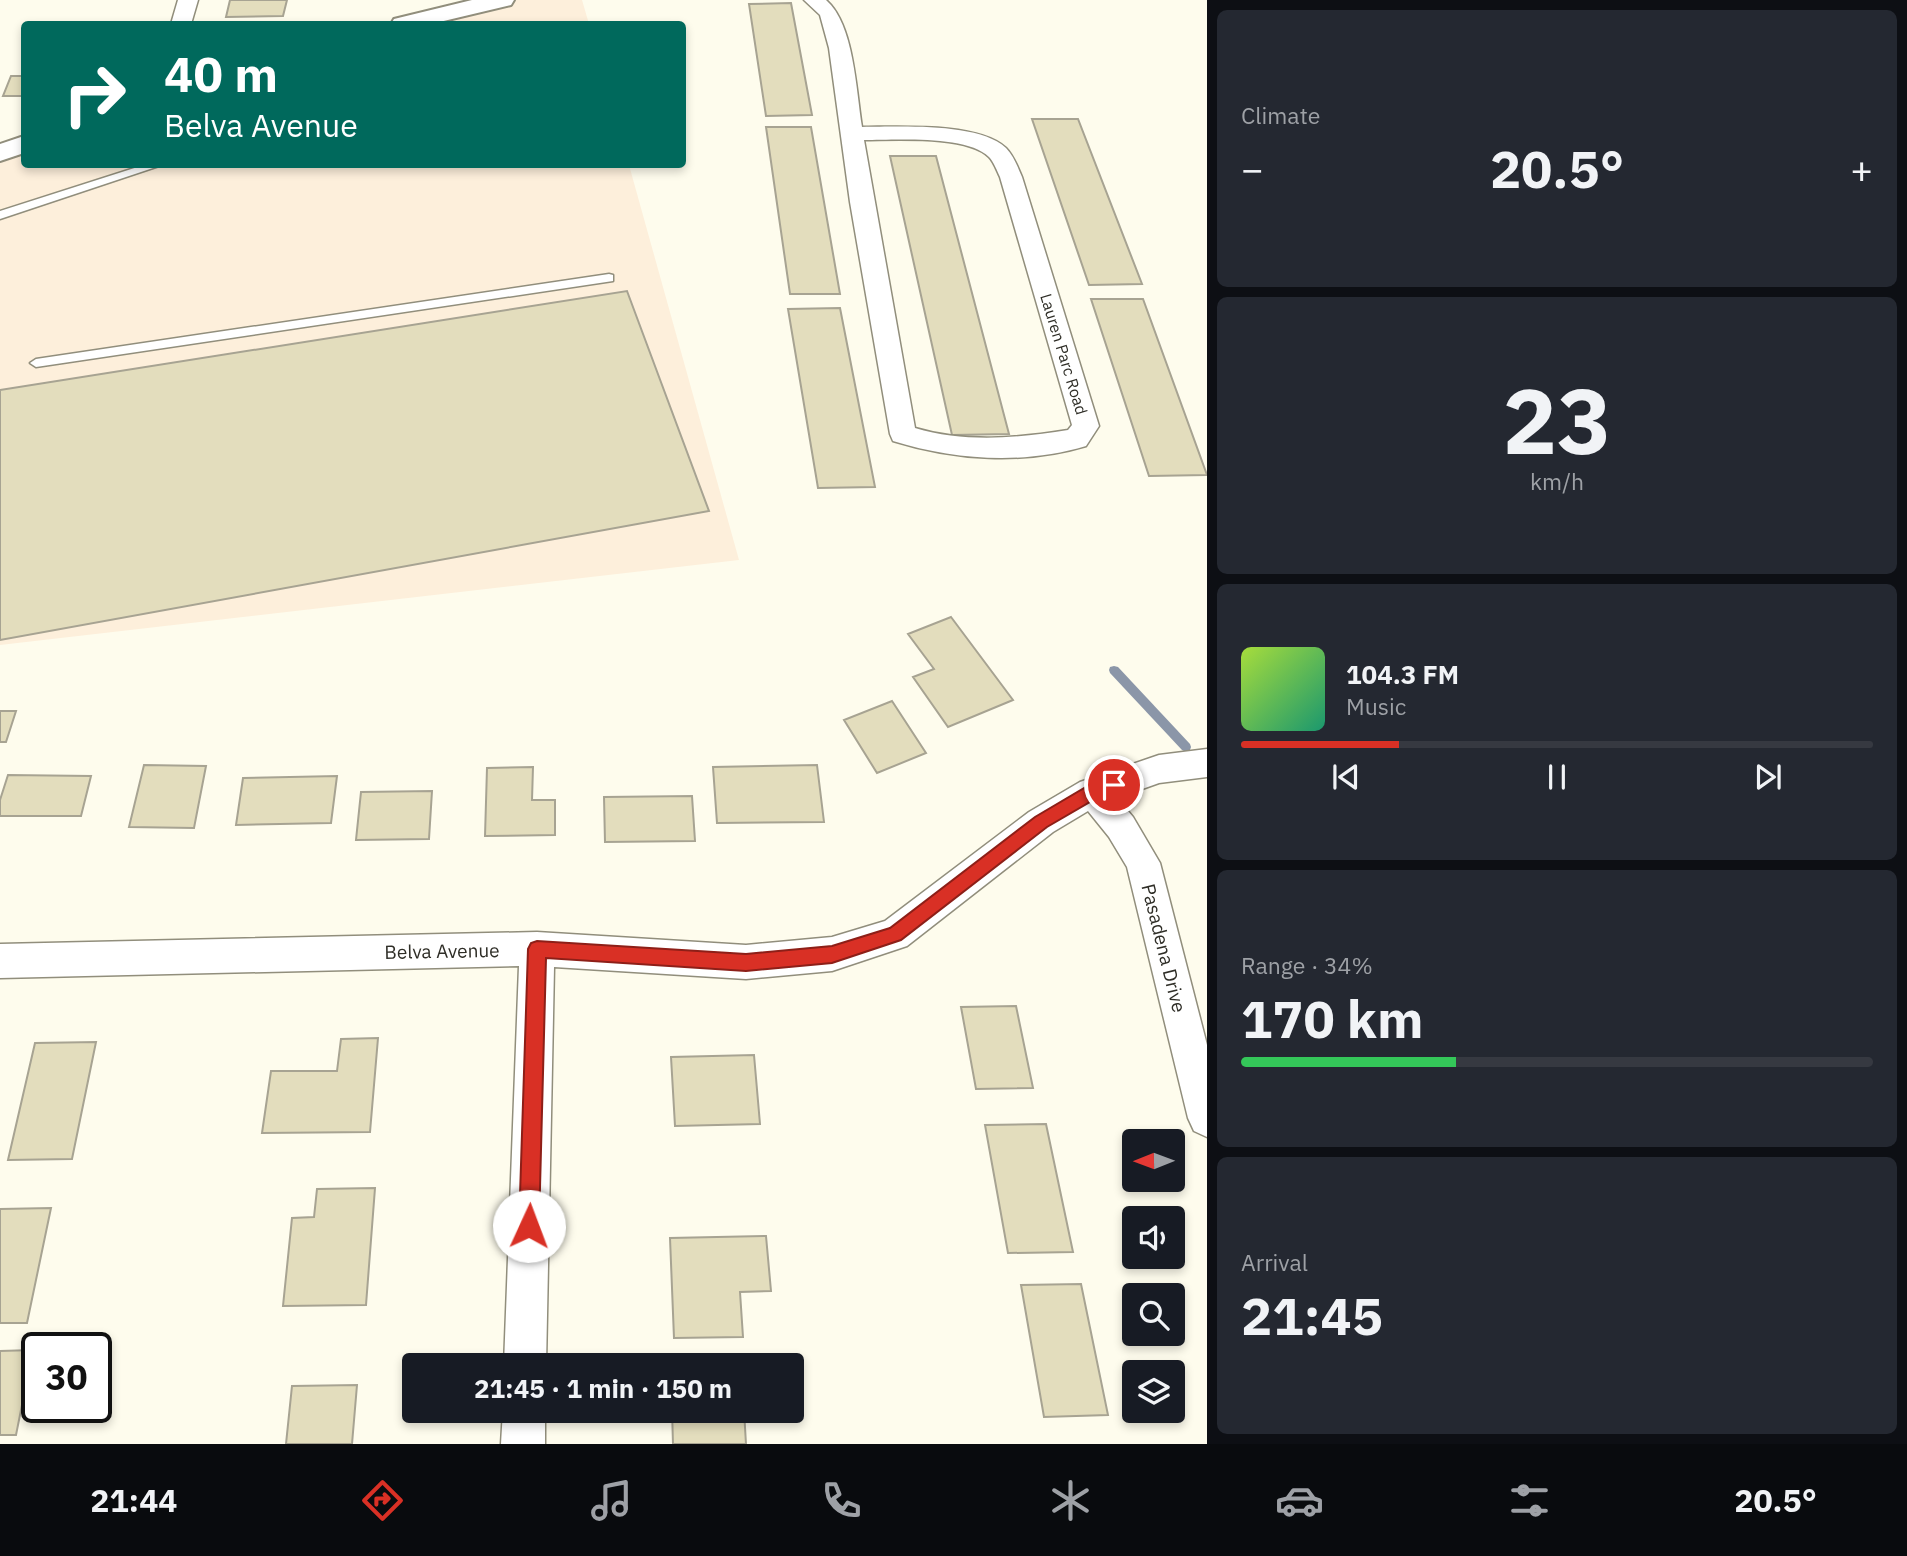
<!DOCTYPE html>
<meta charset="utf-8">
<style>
body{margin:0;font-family:"IBM Plex Sans",sans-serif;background:#242831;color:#f1f3f6;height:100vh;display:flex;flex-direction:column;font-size:26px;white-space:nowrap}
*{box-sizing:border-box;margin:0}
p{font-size:23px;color:#9ea1a6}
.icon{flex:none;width:38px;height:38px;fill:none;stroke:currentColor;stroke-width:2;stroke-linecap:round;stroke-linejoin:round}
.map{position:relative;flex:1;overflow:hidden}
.details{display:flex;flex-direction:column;gap:10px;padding:10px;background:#0d0f14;width:700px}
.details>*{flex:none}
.top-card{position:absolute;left:21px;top:21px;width:665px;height:147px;border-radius:7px;box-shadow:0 4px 10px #0003;background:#00695c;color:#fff;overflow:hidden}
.needle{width:46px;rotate:269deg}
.controls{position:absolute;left:1122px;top:1129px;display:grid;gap:14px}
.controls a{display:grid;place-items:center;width:63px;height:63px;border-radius:7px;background:#171b24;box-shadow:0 4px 10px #0003;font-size:35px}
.speed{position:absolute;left:21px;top:1332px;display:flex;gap:14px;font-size:35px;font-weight:700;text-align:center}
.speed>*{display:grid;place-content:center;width:91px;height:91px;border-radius:50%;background:#171b24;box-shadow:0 4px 10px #0003;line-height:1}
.speed .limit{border:4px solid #111;border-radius:10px;background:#fff;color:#111}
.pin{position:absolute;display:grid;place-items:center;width:60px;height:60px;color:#fff;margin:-30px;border:4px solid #fff;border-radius:50%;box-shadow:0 2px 7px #0007}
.me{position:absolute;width:77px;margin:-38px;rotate:2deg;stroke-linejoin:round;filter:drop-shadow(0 0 5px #0008)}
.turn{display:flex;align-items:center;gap:24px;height:147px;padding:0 28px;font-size:32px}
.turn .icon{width:91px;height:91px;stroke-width:2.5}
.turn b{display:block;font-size:49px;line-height:60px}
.big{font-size:52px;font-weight:800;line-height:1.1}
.details .tile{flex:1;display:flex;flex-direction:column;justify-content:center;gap:10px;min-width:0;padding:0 24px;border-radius:10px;background:#242831}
.details .dial{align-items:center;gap:0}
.dial b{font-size:91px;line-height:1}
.song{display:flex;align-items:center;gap:21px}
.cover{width:84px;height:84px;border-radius:10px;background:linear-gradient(135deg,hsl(80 70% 55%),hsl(160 70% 35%))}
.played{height:7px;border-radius:4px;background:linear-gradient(90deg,#d93025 25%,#363941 25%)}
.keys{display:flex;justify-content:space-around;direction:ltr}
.heat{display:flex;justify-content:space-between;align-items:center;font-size:38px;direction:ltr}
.charge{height:10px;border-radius:5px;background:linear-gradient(90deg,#34c759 34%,#363941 0)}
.trip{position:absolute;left:402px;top:1353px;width:402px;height:70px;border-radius:7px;background:#171b24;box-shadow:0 4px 10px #0003;font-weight:800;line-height:70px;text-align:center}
.menu{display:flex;height:112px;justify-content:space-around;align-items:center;background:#090b0e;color:#9ea1a6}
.menu .icon{width:49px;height:49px}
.menu .active{color:#d93025}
.menu b{font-size:32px;color:#f1f3f6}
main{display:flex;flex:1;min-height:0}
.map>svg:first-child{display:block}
.commercial{fill:#fdefdb}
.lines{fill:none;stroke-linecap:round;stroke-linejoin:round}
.stream{fill:#8b96a8;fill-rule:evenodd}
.building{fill:#e3ddbd;stroke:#a7a392;stroke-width:2}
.service-casing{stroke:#918e7c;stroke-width:3}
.minor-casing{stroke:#918e7c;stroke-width:3}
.secondary-casing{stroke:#918e7c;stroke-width:4}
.service{fill:#fff;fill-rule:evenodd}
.minor{fill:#fff;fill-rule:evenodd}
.secondary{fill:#fff;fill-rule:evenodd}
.route{fill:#d93025;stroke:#8d1f18;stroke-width:2}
.labels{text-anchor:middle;stroke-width:7;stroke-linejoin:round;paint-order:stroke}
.far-street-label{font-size:16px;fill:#2f2e27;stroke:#fff}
.street-label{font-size:19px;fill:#2f2e27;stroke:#fff}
</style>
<main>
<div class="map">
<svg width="1207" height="1444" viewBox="0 0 1207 1444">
<rect width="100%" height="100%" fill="#fefced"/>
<path class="commercial" d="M 483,0 L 582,0 L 589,24 L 394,24 Z
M 24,146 L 24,164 L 629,165 L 739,560 L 0,645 L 0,155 Z"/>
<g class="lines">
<path class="stream" d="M 1114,666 L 1118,667 L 1190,744 L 1191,747 L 1190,750 L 1186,752 L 1182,750 L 1110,673 L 1109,670 L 1110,667 Z"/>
</g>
<path class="building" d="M 230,0 L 287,0 L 283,16 L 226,17 Z
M 791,3 L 812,115 L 766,116 L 749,4 Z
M 11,76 L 24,76 L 24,96 L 3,96 Z
M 1032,119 L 1078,119 L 1142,284 L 1089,285 Z
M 766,127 L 811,127 L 840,294 L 790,294 Z
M 890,156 L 936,156 L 1009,434 L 952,435 Z
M 627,291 L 709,511 L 0,640 L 0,390 Z
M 1091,299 L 1143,299 L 1207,475 L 1149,476 Z
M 840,308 L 875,487 L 818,488 L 788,309 Z
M 951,617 L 1013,700 L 948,727 L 913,677 L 934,669 L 908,634 Z
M 892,701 L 926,753 L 877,773 L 844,720 Z
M 0,711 L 16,711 L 6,742 L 0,742 Z
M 144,765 L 206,766 L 194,828 L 129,827 Z
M 817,765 L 824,822 L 717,823 L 713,767 Z
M 533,767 L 532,800 L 555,800 L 555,835 L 485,836 L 487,768 Z
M 8,775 L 91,776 L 81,816 L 0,816 L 0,800 Z
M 337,776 L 331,823 L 236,825 L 243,778 Z
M 432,791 L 429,839 L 356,840 L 361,792 Z
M 692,796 L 695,841 L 605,842 L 604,797 Z
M 1016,1006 L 1033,1088 L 976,1089 L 961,1007 Z
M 378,1038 L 370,1132 L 262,1133 L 271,1071 L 337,1071 L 341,1039 Z
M 96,1042 L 72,1159 L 8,1160 L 35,1043 Z
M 754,1055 L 760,1124 L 675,1126 L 671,1057 Z
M 1046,1124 L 1073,1252 L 1008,1253 L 985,1125 Z
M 375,1188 L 366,1305 L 283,1306 L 292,1218 L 314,1217 L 317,1189 Z
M 51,1208 L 27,1323 L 0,1323 L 0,1209 Z
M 766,1236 L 771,1291 L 740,1292 L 743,1337 L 674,1338 L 670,1238 Z
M 1081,1284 L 1108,1415 L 1044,1417 L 1021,1285 Z
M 33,1350 L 16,1435 L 0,1435 L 0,1351 Z
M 357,1385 L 352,1444 L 286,1444 L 292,1386 Z
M 672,1410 L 744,1410 L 746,1444 L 673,1444 Z"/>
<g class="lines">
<defs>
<path id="service" d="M 147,164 L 165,164 L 0,219 L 0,211 Z
M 609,274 L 613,275 L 613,281 L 36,367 L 30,363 L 36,359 Z"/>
<path id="minor" d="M 178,0 L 198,0 L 191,24 L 171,24 Z
M 804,0 L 826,0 C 854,24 856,90 862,127 C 899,127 978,122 1006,148 C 1014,156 1018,168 1022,177 L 1099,426 L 1086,446 C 1023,465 954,460 893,441 L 890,434 L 850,202 L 829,48 L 820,15 ZM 864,140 C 895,140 967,135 989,157 C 994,162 997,171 1000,177 L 1072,425 L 1068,430 C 1018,438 965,443 915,428 Z
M 1207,749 L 1207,777 L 1159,783 L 1117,798 L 1133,817 L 1160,863 L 1207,1045 L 1207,1137 L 1194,1131 L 1188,1118 L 1127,867 L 1109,837 L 1088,811 L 1053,832 L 907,946 L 832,971 L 746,979 L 554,967 L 546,1365 L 504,1365 L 519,966 L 0,978 L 0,944 L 537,932 L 746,945 L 832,937 L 885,921 L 1029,812 L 1080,782 L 1159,755 Z
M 503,1410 L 545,1410 L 545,1444 L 501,1444 Z"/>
<path id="secondary" d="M 472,0 L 514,0 L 511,5 L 431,24 L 391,24 L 394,19 Z
M 24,136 L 24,153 L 0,161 L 0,144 Z"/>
</defs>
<use href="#service" class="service-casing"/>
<use href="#minor" class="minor-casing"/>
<use href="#secondary" class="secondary-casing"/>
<use href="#service" class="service"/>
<use href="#minor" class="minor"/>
<use href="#secondary" class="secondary"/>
</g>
<path class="route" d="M 1114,778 L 1120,780 L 1122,785 L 1120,790 L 1097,798 L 1047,827 L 901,940 L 832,963 L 746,971 L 546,958 L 539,1226 L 536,1233 L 529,1236 L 522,1233 L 519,1226 L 528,949 L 531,943 L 537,941 L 746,954 L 832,946 L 890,928 L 1035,817 L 1086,787 Z"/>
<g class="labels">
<g class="far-street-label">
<text transform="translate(1064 354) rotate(73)" y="6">Lauren Parc Road</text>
</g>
<g class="street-label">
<text transform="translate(1164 948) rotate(76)" y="7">Pasadena Drive</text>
<text transform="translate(442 951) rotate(-1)" y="7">Belva Avenue</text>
</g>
</g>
</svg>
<div class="controls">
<a><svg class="needle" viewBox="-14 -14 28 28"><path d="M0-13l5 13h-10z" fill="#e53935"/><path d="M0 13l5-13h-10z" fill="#9ea1a6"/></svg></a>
<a><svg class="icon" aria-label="sound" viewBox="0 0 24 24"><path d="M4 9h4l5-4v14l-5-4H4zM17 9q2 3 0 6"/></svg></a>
<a><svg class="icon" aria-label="search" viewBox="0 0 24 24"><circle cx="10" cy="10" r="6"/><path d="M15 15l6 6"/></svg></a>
<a><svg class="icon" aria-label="layers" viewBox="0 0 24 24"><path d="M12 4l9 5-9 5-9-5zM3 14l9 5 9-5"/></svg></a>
</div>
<div class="speed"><div class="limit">30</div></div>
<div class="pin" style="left:1114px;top:785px;background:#d93025"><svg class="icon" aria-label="arrive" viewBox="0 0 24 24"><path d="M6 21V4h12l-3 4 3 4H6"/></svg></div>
<svg class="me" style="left:529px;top:1226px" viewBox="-20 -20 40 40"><circle r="19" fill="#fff"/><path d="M0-13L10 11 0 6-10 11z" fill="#d93025"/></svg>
<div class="trip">21:45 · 1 min · 150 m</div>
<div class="top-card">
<div class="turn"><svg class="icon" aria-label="right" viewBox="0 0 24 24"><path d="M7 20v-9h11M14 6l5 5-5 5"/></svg><div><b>40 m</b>Belva Avenue</div></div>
</div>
</div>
<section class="details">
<div class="tile"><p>Climate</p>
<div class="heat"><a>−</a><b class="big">20.5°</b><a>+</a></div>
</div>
<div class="tile dial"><b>23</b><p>km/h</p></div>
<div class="tile">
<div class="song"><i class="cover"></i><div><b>104.3 FM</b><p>Music</p></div></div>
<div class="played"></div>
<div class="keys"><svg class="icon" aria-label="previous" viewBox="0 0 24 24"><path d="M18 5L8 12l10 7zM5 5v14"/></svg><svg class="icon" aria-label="pause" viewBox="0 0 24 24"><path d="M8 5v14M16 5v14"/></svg><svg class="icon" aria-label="next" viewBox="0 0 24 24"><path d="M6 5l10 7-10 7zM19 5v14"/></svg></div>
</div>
<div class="tile"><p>Range · 34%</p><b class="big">170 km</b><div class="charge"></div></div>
<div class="tile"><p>Arrival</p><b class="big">21:45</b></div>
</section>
</main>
<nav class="menu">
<b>21:44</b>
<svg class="icon active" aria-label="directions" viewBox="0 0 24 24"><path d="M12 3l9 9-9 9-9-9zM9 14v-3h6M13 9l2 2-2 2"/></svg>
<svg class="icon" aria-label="music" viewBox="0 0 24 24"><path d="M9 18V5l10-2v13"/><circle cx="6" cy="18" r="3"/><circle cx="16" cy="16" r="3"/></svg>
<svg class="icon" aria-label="phone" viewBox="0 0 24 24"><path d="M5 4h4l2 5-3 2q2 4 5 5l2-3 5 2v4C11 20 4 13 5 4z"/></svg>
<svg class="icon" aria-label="climate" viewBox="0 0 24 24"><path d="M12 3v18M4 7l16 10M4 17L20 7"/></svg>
<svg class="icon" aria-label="car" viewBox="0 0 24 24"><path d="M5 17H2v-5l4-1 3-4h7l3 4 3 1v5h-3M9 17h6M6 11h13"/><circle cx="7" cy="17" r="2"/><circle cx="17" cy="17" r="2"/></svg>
<svg class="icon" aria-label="filters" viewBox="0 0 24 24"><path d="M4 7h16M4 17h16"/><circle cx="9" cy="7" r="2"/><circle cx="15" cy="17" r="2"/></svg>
<b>20.5°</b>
</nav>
